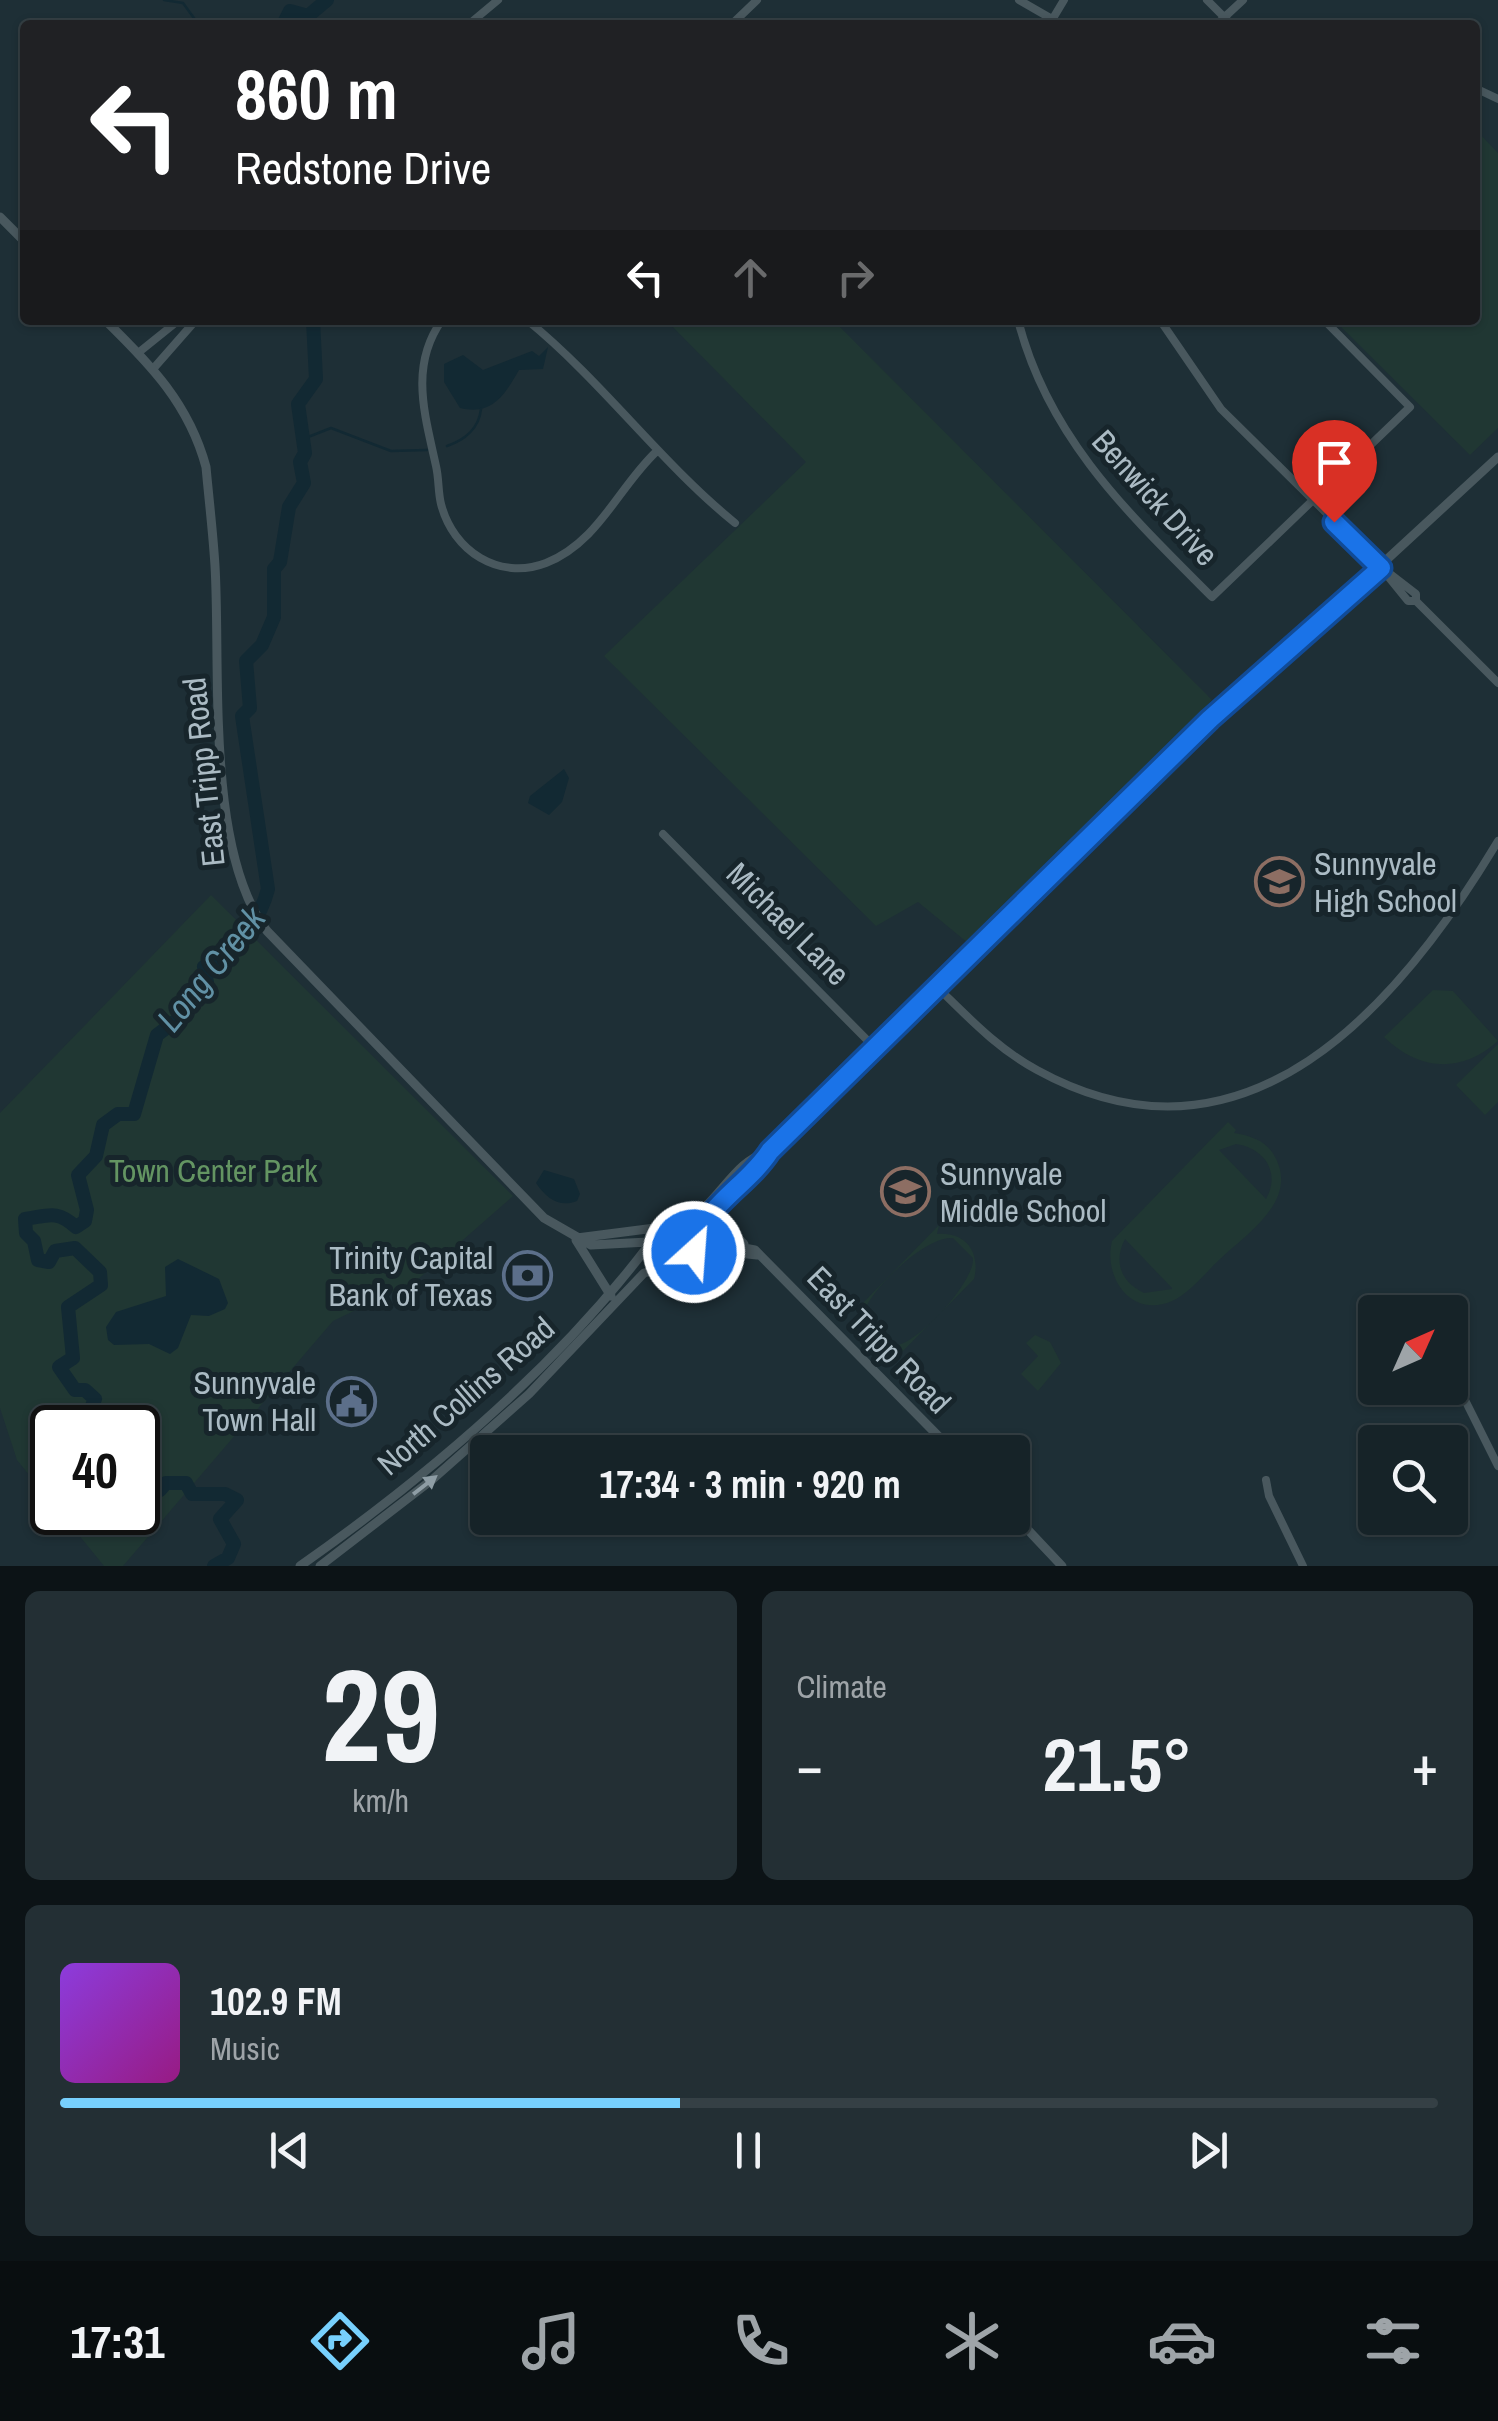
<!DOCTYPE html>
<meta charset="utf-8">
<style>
body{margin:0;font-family:"Archivo Narrow",sans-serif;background:#232f34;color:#f1f3f6;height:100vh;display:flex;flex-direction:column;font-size:38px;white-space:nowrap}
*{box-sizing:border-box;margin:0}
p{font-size:32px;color:#9ea4a8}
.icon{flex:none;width:55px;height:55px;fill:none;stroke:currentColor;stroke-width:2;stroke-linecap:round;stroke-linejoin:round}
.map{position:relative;height:1566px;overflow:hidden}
.drawer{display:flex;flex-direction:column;gap:25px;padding:25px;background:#0c1316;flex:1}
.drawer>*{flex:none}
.banner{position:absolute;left:20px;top:20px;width:1460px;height:305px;border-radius:10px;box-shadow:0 2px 8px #0004,0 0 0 2px #354045;background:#202124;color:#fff;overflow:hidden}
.needle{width:65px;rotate:45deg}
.fabs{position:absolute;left:1358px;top:1295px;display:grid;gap:20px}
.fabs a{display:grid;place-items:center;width:110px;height:110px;border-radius:10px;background:#162328;box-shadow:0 2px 8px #0004,0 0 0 2px #354045;font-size:50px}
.speed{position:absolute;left:30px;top:1405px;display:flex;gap:20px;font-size:50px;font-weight:700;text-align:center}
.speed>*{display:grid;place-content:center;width:130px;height:130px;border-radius:50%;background:#162328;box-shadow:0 2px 8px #0004,0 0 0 2px #354045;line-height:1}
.speed .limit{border:5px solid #111;border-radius:15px;background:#fff;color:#111}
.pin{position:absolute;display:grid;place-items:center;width:85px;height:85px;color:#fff;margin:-102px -42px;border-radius:50% 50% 50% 0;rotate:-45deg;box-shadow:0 0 10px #0007}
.pin .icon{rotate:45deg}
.me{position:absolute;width:110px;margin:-55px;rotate:26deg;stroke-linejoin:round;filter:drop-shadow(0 0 8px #0008)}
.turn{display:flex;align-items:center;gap:35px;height:210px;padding:0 50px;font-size:45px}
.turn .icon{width:130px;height:130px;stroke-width:2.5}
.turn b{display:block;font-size:70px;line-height:85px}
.lanes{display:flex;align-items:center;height:95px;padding:0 50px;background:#0003;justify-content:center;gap:50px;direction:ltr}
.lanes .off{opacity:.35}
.big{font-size:75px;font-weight:800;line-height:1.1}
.drawer .card{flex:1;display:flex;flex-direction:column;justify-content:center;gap:15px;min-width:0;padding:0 35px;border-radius:15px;background:#232f34}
.drawer .dial{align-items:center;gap:0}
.dial b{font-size:130px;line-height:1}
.song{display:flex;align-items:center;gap:30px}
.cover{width:120px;height:120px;border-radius:15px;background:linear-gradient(135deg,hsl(270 70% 55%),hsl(310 70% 35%))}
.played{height:10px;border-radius:5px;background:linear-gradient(90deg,#77d0fd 45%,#354045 45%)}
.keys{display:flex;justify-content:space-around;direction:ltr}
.heat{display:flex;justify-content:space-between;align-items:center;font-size:55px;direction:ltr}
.drawer .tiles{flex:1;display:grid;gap:25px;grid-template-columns:1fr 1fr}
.card:last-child{grid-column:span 2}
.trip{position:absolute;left:470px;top:1435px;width:560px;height:100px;border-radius:10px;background:#162328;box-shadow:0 2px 8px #0004,0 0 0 2px #354045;font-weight:800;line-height:100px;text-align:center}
.menu{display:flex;height:160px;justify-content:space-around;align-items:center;background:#090e10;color:#9ea4a8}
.menu .icon{width:70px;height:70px}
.menu .on{color:#77d0fd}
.menu b{font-size:45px;color:#f1f3f6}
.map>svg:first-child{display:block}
.green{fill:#203733;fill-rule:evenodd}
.water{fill:#122933}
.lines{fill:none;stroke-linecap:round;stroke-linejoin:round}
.stream{stroke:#122933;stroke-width:2.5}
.river{stroke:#122933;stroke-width:14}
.minor{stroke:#49585e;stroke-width:8}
.tertiary{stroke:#49585e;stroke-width:9}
.oneway{fill:#8e9da5}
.route-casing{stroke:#114b97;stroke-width:25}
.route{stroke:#1a73e8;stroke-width:18}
.labels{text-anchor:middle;stroke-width:10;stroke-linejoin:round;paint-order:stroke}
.street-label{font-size:32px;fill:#abbbc4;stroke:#17252b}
.poi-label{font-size:32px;fill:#abbbc4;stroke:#17252b;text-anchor:start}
.park-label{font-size:32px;fill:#649562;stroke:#17252b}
.water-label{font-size:35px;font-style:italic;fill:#6191a5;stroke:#17252b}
</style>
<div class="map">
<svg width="1498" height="1566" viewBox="0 0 1498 1566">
<rect width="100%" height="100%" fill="#1e2f36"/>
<path class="green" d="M 1475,129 L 1498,153 L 1498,428 L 1470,455 L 1334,320 L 1475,320 Z
M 666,320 L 833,320 L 1212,700 L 968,943 L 918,902 L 876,926 L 604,656 L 806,462 Z
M 211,895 L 513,1196 L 416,1281 L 333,1321 L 123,1566 L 104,1566 L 61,1513 L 138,1512 L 138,1428 L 52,1428 L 52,1503 L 17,1460 L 0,1408 L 0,1113 Z
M 1433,990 L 1453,991 L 1498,1041 C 1461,1074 1419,1071 1384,1037 Z
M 1498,1044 L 1498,1102 L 1485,1115 L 1456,1085 Z
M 1228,1122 L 1236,1130 L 1234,1133 C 1253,1136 1269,1142 1277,1161 C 1296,1203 1245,1235 1219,1260 C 1205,1273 1190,1293 1172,1301 C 1131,1319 1103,1277 1112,1241 ZM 1236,1144 C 1264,1148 1281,1172 1266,1199 L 1219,1150 ZM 1125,1239 L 1172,1288 L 1172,1289 L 1144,1293 C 1121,1282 1113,1262 1125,1239 Z
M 939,1225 L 937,1234 C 965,1231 981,1252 974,1279 L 897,1357 L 900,1348 C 872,1352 855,1332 862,1304 ZM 953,1238 L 973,1258 C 975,1281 921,1340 898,1345 C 889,1347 883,1344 875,1341 L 863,1315 C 869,1290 926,1235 953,1238 Z
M 1035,1335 L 1050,1342 L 1061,1363 L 1038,1391 L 1021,1374 L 1038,1356 L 1026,1343 Z"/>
<path class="water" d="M 548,347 L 543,369 L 519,370 C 505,394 493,416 460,408 L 444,382 L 444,364 L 463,355 L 483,370 L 532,351 L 539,356 Z
M 564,769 L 569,778 L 562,802 L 549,815 L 528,803 L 530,796 Z
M 544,1170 L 574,1179 L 580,1194 L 577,1201 C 559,1208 546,1198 536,1183 Z
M 178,1259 L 219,1279 L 228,1303 L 225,1309 L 209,1316 L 191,1315 L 178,1348 L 170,1354 L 149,1344 L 114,1345 L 108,1340 L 106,1327 L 116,1312 L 166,1296 L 165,1267 Z"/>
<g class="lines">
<path class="stream" d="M 164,0 L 183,3 L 199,25
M 303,439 L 331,428 L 391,451 L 427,450
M 447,446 C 465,440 479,428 481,409"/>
<path class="river" d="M 283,25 L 290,11 L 308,16 L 327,0
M 88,1428 L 85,1422 L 95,1399 L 85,1390 L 75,1390 L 59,1367 L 73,1358 L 68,1307 L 101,1285 L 100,1272 L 75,1248 L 55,1251 L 49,1262 L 38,1260 L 34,1241 L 26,1233 L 25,1219 C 48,1216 56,1209 76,1227 L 85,1221 L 87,1210 L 78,1175 L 96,1156 L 103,1125 L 118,1114 L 134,1114 L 157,1035 L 181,1017 L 194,990 L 207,982 L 204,967 C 234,954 260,921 268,889 L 242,716 L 250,708 L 246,661 L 262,645 L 274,617 L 274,569 L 280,562 L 289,507 L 304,483 L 300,462 L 305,453 L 298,404 L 316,379 L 313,320
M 106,1428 L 120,1428
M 138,1461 L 151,1487 L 160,1490 L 166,1483 L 186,1483 L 192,1494 L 225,1494 L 237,1500 L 220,1519 L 234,1544 L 228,1558 L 214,1566"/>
<path class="minor" d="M 1019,0 L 1052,19
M 1207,0 L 1232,25
M 468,25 L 498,0
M 731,25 L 757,0
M 1049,25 L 1064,0
M 1216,25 L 1243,0
M 1475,88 L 1498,99
M 442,320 C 409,366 425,415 436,466 C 439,479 438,492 441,504 C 453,551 499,581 546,563 C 599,542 619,486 657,451
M 527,320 C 603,382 660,462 735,523
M 1018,320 C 1048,438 1129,514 1212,597 L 1410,407 L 1324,320
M 1160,320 L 1221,409 L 1381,567 L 1416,594 L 1416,601 L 1498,683
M 138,353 L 179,320
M 153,369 L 196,320
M 1382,569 L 1408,601 L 1416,601
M 663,834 L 877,1050
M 938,988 C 969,1018 998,1049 1037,1070 C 1246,1185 1399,1006 1498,841
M 1450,1370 L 1498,1466
M 1266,1480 L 1269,1496 L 1303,1566"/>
<path class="tertiary" d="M 0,217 L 25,242
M 105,320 C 151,365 189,404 206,467 C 209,500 213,533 215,566 C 221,667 205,850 267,931 L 544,1218 L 591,1245 L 648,1242
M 718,1207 L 722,1221 L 744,1244
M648 1245a24 24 0 1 1 48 0a24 24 0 1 1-48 0Z
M 681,1222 C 719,1209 729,1162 770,1151
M 577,1238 L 655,1228
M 694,1238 L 770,1151 L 1128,798 L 1498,457
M 695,1239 L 755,1250 L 954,1452
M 576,1240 L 611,1296
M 690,1262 L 729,1252 L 757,1255
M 1012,1513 L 1062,1566
M 300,1566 C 428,1476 553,1371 648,1246
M 320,1566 L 433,1479 L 529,1394 L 644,1273 L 664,1268"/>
</g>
<defs><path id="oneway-solid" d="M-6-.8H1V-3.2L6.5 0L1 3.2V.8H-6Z" transform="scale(2.5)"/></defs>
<use class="oneway" href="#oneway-solid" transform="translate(425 1485) rotate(-38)"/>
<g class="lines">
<defs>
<path id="route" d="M 694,1252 C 699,1208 747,1187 770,1151 L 1210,719 L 1381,568 L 1334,522"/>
</defs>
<use href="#route" class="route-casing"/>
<use href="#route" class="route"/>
</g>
<defs>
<symbol id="school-ring" viewBox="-11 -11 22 22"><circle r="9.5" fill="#17252b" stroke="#8d6e63" stroke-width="1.5"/><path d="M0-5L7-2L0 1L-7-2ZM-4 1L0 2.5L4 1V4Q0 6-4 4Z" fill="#8d6e63"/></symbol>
<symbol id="bank-ring" viewBox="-11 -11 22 22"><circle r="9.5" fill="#17252b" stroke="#5c6f8a" stroke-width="1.5"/><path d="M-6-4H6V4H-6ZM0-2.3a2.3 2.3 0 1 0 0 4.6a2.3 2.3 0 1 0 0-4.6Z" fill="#5c6f8a"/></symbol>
<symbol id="civic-ring" viewBox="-11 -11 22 22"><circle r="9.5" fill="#17252b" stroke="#5c6f8a" stroke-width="1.5"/><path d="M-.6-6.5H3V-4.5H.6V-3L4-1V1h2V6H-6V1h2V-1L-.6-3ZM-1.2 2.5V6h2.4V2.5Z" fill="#5c6f8a"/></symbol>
</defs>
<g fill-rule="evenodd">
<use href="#school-ring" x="1252" y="854" width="55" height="55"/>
<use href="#school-ring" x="878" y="1164" width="55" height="55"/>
<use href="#bank-ring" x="500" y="1248" width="55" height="55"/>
<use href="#civic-ring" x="324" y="1374" width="55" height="55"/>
</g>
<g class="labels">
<g class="street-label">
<text transform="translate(1155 498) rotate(48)" y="11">Benwick Drive</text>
<text transform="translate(204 772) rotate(-96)" y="11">East Tripp Road</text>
<text transform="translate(788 924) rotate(45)" y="11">Michael Lane</text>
<text transform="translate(879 1340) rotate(46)" y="11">East Tripp Road</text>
<text transform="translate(466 1396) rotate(-41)" y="11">North Collins Road</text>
</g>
<g class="poi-label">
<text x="1314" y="875">Sunnyvale<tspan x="1314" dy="37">High School</tspan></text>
<text x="940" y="1185">Sunnyvale<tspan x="940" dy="37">Middle School</tspan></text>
<text x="493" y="1269" text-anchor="end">Trinity Capital<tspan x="493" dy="37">Bank of Texas</tspan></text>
<text x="316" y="1394" text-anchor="end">Sunnyvale<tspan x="316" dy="37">Town Hall</tspan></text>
</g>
<g class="park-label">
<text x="213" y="1182">Town Center Park</text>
</g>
<g class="water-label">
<text transform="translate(211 969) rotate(-51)" y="12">Long Creek</text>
</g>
</g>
</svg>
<div class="fabs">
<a><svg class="needle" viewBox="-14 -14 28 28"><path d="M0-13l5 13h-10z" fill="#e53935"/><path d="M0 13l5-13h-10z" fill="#9ea4a8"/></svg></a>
<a><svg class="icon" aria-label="search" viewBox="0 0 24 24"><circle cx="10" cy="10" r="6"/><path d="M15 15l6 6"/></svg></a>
</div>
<div class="speed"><div class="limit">40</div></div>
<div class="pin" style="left:1334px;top:522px;background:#d93025"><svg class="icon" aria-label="arrive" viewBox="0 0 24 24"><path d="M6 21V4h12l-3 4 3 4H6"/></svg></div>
<svg class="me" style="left:694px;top:1252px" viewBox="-20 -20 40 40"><circle r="17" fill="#1a73e8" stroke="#fff" stroke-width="3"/><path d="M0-11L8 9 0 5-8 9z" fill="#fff"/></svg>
<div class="trip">17:34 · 3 min · 920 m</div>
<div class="banner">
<div class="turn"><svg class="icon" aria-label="left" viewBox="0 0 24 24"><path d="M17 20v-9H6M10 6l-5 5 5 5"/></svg><div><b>860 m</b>Redstone Drive</div></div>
<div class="lanes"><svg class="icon" aria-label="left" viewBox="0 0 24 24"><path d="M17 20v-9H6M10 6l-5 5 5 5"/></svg><svg class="icon off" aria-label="ahead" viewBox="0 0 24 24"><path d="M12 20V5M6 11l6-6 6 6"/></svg><svg class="icon off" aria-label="right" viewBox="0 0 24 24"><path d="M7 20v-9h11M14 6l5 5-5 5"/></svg></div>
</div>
</div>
<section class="drawer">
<div class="tiles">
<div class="card dial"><b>29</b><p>km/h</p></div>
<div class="card"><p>Climate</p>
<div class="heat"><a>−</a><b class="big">21.5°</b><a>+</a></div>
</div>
<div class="card">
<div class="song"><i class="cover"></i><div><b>102.9 FM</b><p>Music</p></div></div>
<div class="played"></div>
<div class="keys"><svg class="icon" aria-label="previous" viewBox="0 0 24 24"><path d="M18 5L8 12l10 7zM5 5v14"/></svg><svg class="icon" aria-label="pause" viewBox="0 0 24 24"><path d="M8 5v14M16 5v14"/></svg><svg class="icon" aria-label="next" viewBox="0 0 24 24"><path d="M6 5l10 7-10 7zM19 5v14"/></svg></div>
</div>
</div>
</section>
<nav class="menu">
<b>17:31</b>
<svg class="icon on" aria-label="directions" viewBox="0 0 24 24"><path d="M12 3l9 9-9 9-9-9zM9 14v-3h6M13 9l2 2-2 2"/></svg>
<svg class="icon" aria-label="music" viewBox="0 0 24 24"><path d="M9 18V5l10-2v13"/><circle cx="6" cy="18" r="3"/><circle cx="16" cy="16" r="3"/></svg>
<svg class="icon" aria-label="phone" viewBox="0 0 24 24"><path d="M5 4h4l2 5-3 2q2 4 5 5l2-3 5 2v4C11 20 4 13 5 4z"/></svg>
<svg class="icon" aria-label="climate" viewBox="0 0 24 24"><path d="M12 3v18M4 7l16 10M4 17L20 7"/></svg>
<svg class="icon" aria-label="car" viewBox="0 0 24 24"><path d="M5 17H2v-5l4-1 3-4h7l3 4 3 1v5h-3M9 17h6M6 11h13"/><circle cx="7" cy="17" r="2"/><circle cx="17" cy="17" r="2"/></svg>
<svg class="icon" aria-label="filters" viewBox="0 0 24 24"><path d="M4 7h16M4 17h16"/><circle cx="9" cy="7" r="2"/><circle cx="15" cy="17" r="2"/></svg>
</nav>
